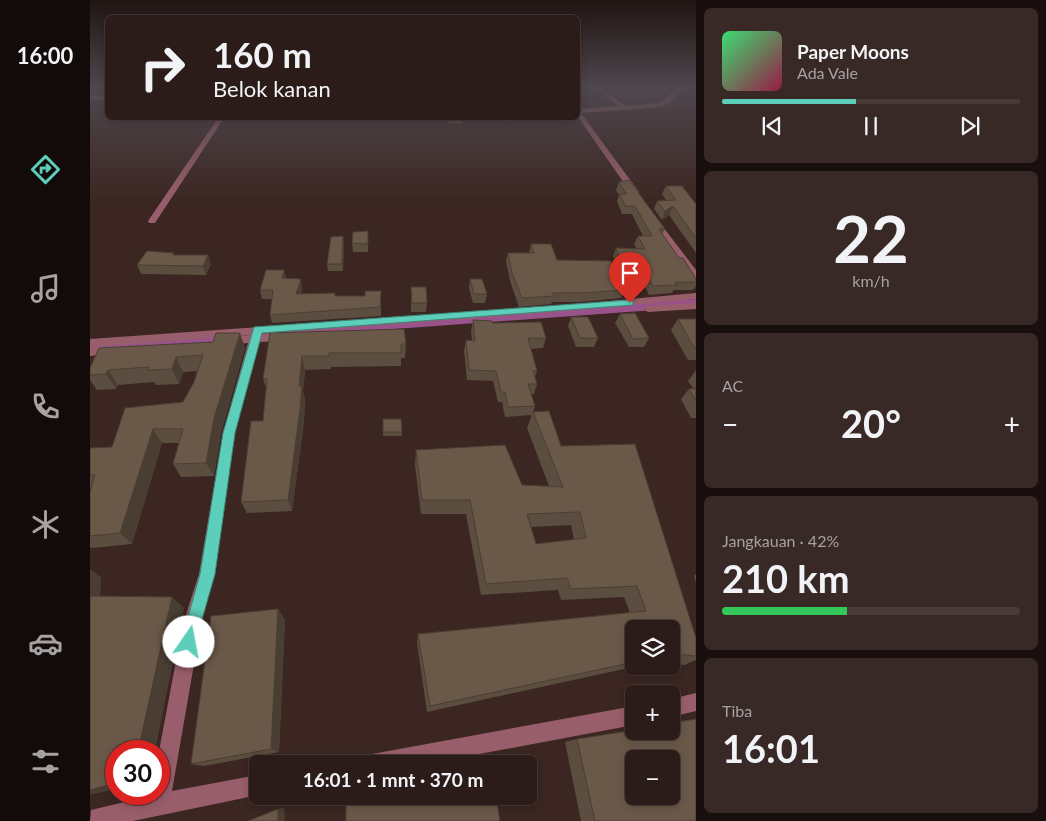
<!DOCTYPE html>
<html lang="id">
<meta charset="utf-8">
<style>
body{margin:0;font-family:Lato,sans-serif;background:#382926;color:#f1f3f6;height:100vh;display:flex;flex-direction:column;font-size:19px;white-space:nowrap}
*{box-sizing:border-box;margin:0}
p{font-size:16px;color:#a6a1a2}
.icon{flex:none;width:28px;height:28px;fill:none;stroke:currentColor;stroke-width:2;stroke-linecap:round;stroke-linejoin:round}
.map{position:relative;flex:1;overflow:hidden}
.panel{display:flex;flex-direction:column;gap:8px;padding:8px;background:#180f0e;width:350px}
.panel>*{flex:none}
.hud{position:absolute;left:15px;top:15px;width:475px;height:105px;border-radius:8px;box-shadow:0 2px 8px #0003,0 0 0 1px #483a38;background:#2c1c19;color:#f1f3f6;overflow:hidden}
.tools{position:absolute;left:535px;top:620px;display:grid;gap:10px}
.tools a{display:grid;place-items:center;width:55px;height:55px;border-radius:8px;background:#2c1c19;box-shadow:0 2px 8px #0003,0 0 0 1px #483a38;font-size:25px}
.speed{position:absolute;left:15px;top:740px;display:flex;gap:10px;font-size:25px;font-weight:700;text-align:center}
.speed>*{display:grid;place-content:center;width:65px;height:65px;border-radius:50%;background:#2c1c19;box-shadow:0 2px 8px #0003,0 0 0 1px #483a38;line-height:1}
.speed .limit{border:8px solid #d22;background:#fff;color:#111}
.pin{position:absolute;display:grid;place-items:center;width:42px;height:42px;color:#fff;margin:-51px -21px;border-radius:50% 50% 50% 0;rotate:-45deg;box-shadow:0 0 5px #0007}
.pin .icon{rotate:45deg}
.me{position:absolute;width:55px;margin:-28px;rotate:12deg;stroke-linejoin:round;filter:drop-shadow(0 0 4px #0008)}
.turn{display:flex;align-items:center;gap:18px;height:105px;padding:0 25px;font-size:22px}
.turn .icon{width:65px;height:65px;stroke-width:2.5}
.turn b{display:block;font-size:35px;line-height:42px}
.big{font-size:38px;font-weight:700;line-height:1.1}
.panel .card{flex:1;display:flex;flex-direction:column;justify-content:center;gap:8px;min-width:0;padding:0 18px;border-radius:8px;background:#382926}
.panel .dial{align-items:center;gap:0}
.dial b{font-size:65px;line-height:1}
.song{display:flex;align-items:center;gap:15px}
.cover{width:60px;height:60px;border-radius:8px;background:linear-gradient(135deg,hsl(140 70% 55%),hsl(340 70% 35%))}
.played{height:5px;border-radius:2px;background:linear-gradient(90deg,#5dceb9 45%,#483a38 45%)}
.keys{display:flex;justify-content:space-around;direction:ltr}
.heat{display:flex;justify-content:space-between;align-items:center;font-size:28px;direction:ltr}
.charge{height:8px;border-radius:4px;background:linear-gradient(90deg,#34c759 42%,#483a38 0)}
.trip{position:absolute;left:159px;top:755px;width:288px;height:50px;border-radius:8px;background:#2c1c19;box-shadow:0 2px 8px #0003,0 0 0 1px #483a38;font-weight:700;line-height:50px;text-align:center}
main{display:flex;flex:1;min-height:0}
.menu{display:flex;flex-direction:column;width:90px;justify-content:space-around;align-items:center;background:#120b0a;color:#a6a1a2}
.menu .icon{width:35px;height:35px}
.menu .current{color:#5dceb9}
.menu b{font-size:22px;color:#f1f3f6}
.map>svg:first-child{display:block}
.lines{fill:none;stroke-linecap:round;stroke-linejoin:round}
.canal{fill:#9a538a;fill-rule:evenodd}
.minor{fill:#995e6b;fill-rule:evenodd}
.wall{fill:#5b4d3f;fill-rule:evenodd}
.shaded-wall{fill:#4a3e33}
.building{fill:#6a5949;stroke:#4a3e33;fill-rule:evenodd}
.route{fill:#5dceb9;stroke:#3c8678}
</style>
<main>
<nav class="menu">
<b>16:00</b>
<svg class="icon current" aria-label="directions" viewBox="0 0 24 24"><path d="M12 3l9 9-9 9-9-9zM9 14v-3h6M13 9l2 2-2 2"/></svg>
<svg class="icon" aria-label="music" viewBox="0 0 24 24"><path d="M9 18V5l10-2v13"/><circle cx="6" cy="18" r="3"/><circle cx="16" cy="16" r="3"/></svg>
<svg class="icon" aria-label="phone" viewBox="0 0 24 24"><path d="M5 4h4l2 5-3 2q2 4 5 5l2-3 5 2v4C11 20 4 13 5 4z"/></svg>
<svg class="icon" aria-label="climate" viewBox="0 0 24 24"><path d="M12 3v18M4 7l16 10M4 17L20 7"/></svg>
<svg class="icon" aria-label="car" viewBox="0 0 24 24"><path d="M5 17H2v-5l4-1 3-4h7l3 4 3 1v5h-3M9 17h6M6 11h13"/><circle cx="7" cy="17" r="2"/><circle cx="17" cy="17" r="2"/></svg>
<svg class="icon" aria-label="filters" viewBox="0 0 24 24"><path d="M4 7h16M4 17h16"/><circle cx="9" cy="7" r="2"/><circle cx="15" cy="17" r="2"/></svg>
</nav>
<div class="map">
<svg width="606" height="821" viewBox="0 0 606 821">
<rect width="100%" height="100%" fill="#3b2621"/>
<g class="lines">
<path class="canal" d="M 606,299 L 606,307 L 196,337 L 189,333 L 196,329 Z
M 143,333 L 150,337 L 148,340 L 0,353 L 0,343 Z"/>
<path class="minor" d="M 504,88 L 510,88 L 537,106 L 570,103 L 587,88 L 595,88 L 579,103 L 571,107 L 491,113 L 549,192 L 549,196 L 543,196 L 488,117 L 488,109 L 529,106 Z
M 0,95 L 18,96 L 18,100 L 0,99 Z
M 128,118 L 134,118 L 65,223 L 59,223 L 58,221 Z
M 561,219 L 567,219 L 606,270 L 606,280 L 603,279 L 561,223 Z
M 606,293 L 606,299 L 453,313 L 172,334 L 194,333 L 199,337 L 194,341 L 170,342 L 145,433 L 125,574 L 111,624 L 82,791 L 168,775 L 168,795 L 43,821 L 0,821 L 1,810 L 60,796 L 61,794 L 69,794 L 69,751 L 93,624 L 109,574 L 133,433 L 158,343 L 137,345 L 131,341 L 137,337 L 161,335 L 0,347 L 0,339 L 453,307 Z
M 606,303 L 606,309 L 558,312 L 553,309 L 558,306 Z
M 25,346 L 31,350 L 29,353 L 0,356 L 0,348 Z
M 606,693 L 606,711 L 581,717 L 581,699 Z
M 544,706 L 544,725 L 336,764 L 272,764 L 275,757 L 282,754 Z"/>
</g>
<path class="wall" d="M 520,88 L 576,88 L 573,94 L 570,94 L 569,97 L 532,100 L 519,90 Z
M 358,118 L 372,118 L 372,124 L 359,123 Z
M 529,182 L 575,229 L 572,234 L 589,258 L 606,279 L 606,286 L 603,290 L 584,290 L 582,293 L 559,295 L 550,276 L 530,275 L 523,256 L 526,248 L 547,249 L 544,244 L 548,236 L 553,236 L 542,214 L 532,214 L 527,201 L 529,195 L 526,190 Z
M 576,186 L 606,204 L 606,253 L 579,215 L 572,220 L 564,209 L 567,201 L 576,200 L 572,194 Z
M 278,231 L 278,252 L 263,252 L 262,243 Z
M 254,244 L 253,271 L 238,271 L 237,264 Z
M 441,244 L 467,260 L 534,290 L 531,298 L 490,302 L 462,302 L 461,304 L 429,307 L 420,281 L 416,261 L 418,253 L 439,253 Z
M 85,255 L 121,264 L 116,275 L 51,274 L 47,265 Z
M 194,270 L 196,278 L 212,288 L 211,294 L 246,296 L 275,296 L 291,291 L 291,316 L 182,323 L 180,315 L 182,299 L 172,299 L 170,290 Z
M 380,279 L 397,294 L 395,303 L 383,303 L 379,288 Z
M 321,287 L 337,303 L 336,312 L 321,312 Z
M 530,314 L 559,338 L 554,347 L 539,347 L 525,323 Z
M 481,317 L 508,338 L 504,347 L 486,347 L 478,326 Z
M 588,319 L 606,319 L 606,360 L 598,360 L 581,330 Z
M 383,320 L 402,323 L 456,338 L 453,348 L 441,349 L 447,371 L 445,377 L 447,384 L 444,394 L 441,394 L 445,406 L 442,415 L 415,417 L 412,402 L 408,402 L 403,381 L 377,380 L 374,351 L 376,340 L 382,341 L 381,331 Z
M 180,333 L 316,344 L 315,358 L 311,358 L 311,366 L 241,367 L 241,369 L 215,370 L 213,391 L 215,400 L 214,422 L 202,511 L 157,513 L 151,502 L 173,421 L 176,388 L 173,379 Z
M 155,348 L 131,433 L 124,476 L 91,477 L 83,464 L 89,443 L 72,443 L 42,544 L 2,548 L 0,547 L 0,492 L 1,488 L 0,488 L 0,448 L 22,447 L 93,402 L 104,382 L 107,371 L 93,372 L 89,384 L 66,385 L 64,382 L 28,385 L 26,389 L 7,390 L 0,380 L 0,368 Z
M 606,370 L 606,418 L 601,418 L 591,399 L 599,389 L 603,388 L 598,381 Z
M 443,412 L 471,446 L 606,638 L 606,660 L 594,665 L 581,664 L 581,629 L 544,629 L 544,666 L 543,667 L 337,712 L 327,643 L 328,634 L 540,613 L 534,597 L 471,600 L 468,590 L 391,595 L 376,514 L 331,514 L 325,465 L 326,450 L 432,485 L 459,486 L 437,428 ZM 481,525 L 484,540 L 446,544 L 441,527 Z
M 293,419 L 311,419 L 312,436 L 293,436 Z
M 606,574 L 606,583 L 604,576 Z
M 188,609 L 195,620 L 189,752 L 114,766 L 101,764 Z
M 487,739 L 606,821 L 491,821 L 475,742 Z"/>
<path class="shaded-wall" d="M 572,91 L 569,97 L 532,100 L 534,93 Z
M 583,206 L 579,215 L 572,220 L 575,211 Z
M 253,236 L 254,244 L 253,271 L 252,264 Z
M 118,255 L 121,264 L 116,275 L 113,266 Z
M 194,270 L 196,278 L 192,278 Z
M 211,279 L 212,288 L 208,302 L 206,294 Z
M 150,333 L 155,348 L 131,433 L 124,476 L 116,463 L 124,418 Z
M 212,356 L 215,370 L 213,391 L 215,400 L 214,422 L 202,511 L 198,500 Z
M 86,357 L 93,372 L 89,384 L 82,369 Z
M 18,370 L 28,385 L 26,389 L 16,374 Z
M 63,429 L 72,443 L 42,544 L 30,533 Z
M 0,569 L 11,577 L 10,607 L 0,601 Z
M 82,597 L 94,608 L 65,751 L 48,751 Z
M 188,609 L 195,620 L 189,752 L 181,749 Z
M 26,783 L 26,789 L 0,795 L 0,790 Z
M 194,808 L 195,821 L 188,821 L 188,809 Z"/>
<path class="building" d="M 527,88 L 567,88 L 572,91 L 534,93 Z
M 539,180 L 575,229 L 569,229 L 589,258 L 593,258 L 606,279 L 606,282 L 585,282 L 587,285 L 563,286 L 554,268 L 533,267 L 526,248 L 555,249 L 548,236 L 562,236 L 545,206 L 535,206 L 530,194 L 536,194 L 529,182 Z
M 576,186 L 592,186 L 606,204 L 606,238 L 583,206 L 575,211 L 567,201 L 586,200 Z
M 278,231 L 278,244 L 262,243 L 263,232 Z
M 253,236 L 252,264 L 237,264 L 241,237 Z
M 441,244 L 461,244 L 467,260 L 521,261 L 534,290 L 493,293 L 462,293 L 464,296 L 432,298 L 422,273 L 418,253 L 444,253 Z
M 57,251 L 84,253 L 83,255 L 118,255 L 113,266 L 47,265 Z
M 176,270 L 194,270 L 192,278 L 211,279 L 206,294 L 245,293 L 245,296 L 275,296 L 275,291 L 291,291 L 290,307 L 180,315 L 183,290 L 170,290 Z
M 380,279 L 392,279 L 397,294 L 384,294 Z
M 321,287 L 336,287 L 337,303 L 322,303 Z
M 545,313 L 559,338 L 543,339 L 530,314 Z
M 481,317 L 498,317 L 508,338 L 490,338 Z
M 588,319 L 606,319 L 606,349 L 605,349 Z
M 383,320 L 402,321 L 402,323 L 451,322 L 456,338 L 438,338 L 447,371 L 443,371 L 447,384 L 438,384 L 445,406 L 418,407 L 415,392 L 411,392 L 406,371 L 379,370 L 376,340 L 385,341 Z
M 314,329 L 316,344 L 311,344 L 311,353 L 239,353 L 239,356 L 212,356 L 209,386 L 212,386 L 210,409 L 198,500 L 151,502 L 161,421 L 173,421 L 177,379 L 173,379 L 180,333 Z
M 126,333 L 150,333 L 124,418 L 116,463 L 83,464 L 93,429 L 63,429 L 30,533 L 0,536 L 0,492 L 5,475 L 0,475 L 0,448 L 22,447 L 35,408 L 93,402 L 104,382 L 113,355 L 86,357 L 82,369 L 58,370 L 59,367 L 18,370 L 16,374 L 0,375 L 0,368 L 9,348 L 123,342 Z
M 606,388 L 606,401 L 599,389 Z
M 459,411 L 471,446 L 545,444 L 606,638 L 606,656 L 581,654 L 581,629 L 544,629 L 544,662 L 340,706 L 328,634 L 556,611 L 547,586 L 481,589 L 477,578 L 396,584 L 380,500 L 332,500 L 326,450 L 415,445 L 432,485 L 473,487 L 443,412 ZM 490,512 L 496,538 L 446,544 L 437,514 Z
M 293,419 L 311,419 L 312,432 L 293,432 Z
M 0,596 L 82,597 L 48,751 L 26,751 L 26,783 L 0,790 Z
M 188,609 L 181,749 L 101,764 L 121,616 Z
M 606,719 L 606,821 L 505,821 L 487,739 L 544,730 L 544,731 L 581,731 L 581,723 ZM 544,759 L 581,759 L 581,796 L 544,796 Z
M 400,754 L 401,764 L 344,764 Z
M 256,796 L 406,796 L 410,821 L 256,821 Z
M 188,809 L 188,821 L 158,821 Z"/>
<linearGradient id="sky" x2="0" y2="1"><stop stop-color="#201512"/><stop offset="0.43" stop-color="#4f474e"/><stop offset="1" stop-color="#4f474e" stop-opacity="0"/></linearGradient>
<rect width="606" height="203" fill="url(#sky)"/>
<path class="route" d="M 540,300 L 543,301 L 543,305 L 172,333 L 145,433 L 125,574 L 104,647 L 99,650 L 93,647 L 91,642 L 110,574 L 133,433 L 164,327 Z"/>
</svg>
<div class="tools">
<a><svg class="icon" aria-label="layers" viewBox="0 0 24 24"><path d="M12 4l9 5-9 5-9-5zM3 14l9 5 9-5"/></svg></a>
<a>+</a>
<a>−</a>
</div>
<div class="speed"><div class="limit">30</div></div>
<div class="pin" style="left:540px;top:303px;background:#d93025"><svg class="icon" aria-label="arrive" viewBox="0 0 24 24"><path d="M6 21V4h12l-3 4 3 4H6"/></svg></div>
<svg class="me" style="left:99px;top:642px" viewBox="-20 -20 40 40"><circle r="19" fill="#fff"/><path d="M0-13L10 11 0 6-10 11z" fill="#5dceb9"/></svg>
<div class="trip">16:01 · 1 mnt · 370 m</div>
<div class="hud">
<div class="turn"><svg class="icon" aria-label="right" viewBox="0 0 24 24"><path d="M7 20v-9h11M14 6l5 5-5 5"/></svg><div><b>160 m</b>Belok kanan</div></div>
</div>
</div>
<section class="panel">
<div class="card">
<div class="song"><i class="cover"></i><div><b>Paper Moons</b><p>Ada Vale</p></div></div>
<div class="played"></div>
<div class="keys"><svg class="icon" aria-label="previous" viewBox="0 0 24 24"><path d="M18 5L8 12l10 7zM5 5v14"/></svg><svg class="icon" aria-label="pause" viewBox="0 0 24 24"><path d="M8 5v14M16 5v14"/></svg><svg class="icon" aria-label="next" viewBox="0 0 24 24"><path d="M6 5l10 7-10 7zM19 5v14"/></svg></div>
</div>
<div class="card dial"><b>22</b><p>km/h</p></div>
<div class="card"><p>AC</p>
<div class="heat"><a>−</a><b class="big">20°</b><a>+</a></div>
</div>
<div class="card"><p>Jangkauan · 42%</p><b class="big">210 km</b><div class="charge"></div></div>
<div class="card"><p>Tiba</p><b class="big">16:01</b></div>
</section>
</main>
